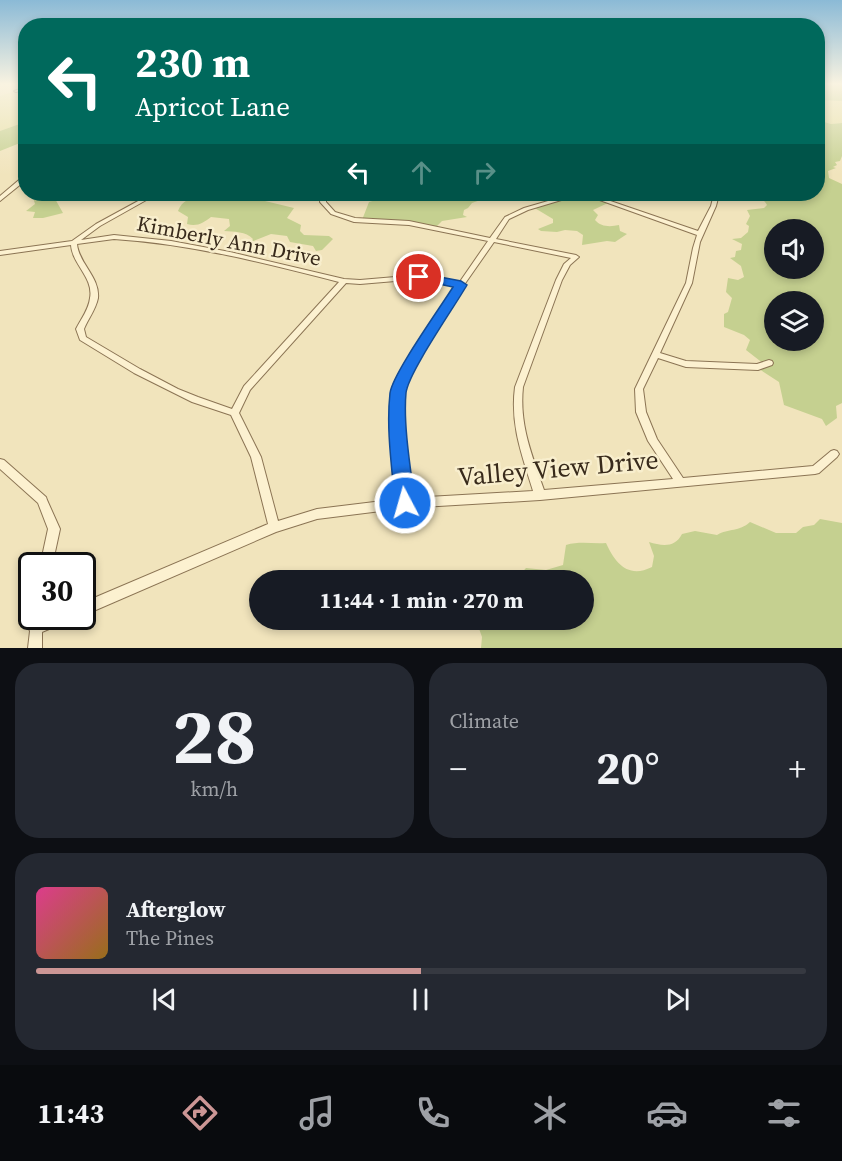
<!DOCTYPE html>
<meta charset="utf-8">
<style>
body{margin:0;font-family:"Source Serif 4",serif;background:#242831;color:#f1f3f6;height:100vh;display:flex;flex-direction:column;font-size:22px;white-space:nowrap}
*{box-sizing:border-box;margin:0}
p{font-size:20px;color:#9ea1a6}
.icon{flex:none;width:33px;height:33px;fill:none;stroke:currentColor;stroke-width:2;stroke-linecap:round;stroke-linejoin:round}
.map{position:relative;height:648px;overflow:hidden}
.sheet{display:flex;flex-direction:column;gap:15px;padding:15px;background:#0d0f14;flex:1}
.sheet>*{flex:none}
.guide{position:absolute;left:18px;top:18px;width:807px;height:183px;border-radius:24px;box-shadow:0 3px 9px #0003;background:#00695c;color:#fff;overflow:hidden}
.tools{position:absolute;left:764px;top:219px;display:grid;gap:12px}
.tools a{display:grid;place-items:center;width:60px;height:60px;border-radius:50%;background:#171b24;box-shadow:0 3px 9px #0003;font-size:30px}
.speed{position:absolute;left:18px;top:552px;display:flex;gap:12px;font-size:30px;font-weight:700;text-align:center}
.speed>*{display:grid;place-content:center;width:78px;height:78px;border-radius:50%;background:#171b24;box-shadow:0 3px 9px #0003;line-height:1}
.speed .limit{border:3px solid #111;border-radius:9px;background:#fff;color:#111}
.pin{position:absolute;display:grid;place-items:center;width:51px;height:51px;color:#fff;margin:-26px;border:3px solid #fff;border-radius:50%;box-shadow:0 2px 6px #0007}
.me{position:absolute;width:66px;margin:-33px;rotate:354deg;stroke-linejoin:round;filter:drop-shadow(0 0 4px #0008)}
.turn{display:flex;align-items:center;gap:21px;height:126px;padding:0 18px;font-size:27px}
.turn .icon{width:78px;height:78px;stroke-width:2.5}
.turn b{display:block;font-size:42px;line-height:51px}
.lanes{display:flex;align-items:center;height:57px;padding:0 18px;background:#0003;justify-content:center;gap:30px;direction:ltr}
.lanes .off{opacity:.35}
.big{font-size:45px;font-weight:700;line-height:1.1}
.sheet .card{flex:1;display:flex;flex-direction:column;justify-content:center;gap:9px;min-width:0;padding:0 21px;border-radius:24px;background:#242831}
.sheet .dial{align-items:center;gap:0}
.dial b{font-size:78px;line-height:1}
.song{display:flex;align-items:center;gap:18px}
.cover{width:72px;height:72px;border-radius:9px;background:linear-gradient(135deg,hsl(330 70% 55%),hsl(40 70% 35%))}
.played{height:6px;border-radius:3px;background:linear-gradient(90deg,#cc9695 50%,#363941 50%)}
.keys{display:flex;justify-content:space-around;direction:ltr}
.heat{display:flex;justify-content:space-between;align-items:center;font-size:33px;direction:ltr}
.sheet .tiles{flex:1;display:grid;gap:15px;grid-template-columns:1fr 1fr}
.card:last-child{grid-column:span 2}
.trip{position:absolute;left:249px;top:570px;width:345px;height:60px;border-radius:30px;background:#171b24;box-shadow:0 3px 9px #0003;font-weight:700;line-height:60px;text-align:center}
.dock{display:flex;height:96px;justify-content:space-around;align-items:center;background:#090b0e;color:#9ea1a6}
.dock .icon{width:42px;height:42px}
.dock .selected{color:#cc9695}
.dock b{font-size:27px;color:#f1f3f6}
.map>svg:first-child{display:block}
.farmland{fill:#e8e1a9}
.green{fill:#c5d090;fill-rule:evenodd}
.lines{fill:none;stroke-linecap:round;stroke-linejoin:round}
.minor-casing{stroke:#8b7454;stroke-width:2}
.tertiary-casing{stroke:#8b7454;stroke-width:2}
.minor{fill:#fcf1d0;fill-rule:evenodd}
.tertiary{fill:#fcf1d0;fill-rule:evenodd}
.route{fill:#1a73e8;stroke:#114b97;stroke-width:1.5}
.labels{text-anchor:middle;stroke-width:5;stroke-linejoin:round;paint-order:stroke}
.street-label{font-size:21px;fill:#382a1b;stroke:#f8eecd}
.near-street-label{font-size:26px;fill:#382a1b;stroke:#f8eecd}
</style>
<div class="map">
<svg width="842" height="648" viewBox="0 0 842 648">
<rect width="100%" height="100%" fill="#f1e4bc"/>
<path class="farmland" d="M 25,88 L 25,122 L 0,131 L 0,96 Z
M 818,100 L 842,101 L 842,123 L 831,124 L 818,120 Z"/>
<path class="green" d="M 818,84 L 842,84 L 842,101 L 818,100 Z
M 818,120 L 831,124 L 842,123 L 842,156 L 840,161 L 835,162 L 837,165 L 833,167 L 836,168 L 828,171 L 829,178 L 842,184 L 842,403 L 836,406 L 837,418 L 826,426 L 822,419 L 784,405 L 779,382 L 756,367 L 764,364 L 746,350 L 750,340 L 744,335 L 724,327 L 724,314 L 728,312 L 732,298 L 726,292 L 728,278 L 738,280 L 744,277 L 741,266 L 730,258 L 735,257 L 736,251 L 741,250 L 742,244 L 732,239 L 741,238 L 748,232 L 749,226 L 746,224 L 750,216 L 747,210 L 764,208 L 767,205 C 762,195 748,195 738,194 L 818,194 ZM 774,230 L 813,230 L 813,268 L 774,268 ZM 774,302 L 813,302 L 813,340 L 774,340 Z
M 25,122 L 25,141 L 0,151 L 0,131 Z
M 32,194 L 63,194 L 54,197 L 63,213 L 43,218 L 33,218 L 35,212 L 26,211 L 35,204 Z
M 234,194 L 243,197 L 260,195 L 265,201 L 294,208 L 287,218 L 301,225 L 300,231 L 304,235 L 329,236 L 333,239 L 322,250 L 316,251 L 313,246 L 290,242 L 287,236 L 271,234 L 251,242 L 253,239 C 246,231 234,232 224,231 L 230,226 L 229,219 L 211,217 C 203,223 197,227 187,224 L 188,217 L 178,211 C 186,190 215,197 234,194 Z
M 383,194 L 490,194 L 489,197 L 472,203 L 468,208 L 464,210 L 463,215 L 467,217 L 442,221 L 435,228 L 362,220 L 369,202 L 386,197 Z
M 576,194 L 587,194 L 610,202 L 593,210 L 598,215 L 595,220 C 601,227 610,227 619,225 L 620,231 L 627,234 L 615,242 L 607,241 L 582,245 L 583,235 L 577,231 L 565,230 L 557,232 L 541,231 L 538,229 L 553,223 L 553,219 L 533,207 Z
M 820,519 L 842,523 L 842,648 L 481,648 L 482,637 L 476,620 L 584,620 L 584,580 L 515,580 L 526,568 L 546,570 L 563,565 L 566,545 C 580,541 592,544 606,543 C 615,563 628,579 652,567 L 654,556 L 649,542 C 662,546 675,548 682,534 L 695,531 L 717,535 C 729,528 739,532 750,522 L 776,533 L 796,533 L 803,527 L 814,525 Z"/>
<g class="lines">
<defs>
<path id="minor" d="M 151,194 L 157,194 L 100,226 L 81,240 L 114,235 L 171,241 L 230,252 L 344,279 L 360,280 L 419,275 L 459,283 L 488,241 L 409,225 L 354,222 L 331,214 L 320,202 L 321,194 L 326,194 L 326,202 L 335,212 L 355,218 L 409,221 L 490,238 L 505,217 L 524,208 L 572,194 L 578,194 L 578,195 L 528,210 L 509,219 L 496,239 L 576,255 L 579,257 L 570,265 L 562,280 L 523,387 C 519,425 532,455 544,490 L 673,479 L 648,441 L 636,412 L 635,389 L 686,283 L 693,248 L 697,235 L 583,194 L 590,194 L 698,231 L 711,206 L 714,194 L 719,194 L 716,206 L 700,242 L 692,283 L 660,353 L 686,361 L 757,364 L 769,360 L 772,361 L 773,363 L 772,365 L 758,370 L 686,367 L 658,358 L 643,389 L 646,412 L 657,439 L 683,478 L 813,466 L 831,451 L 834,450 L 837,451 L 839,454 L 837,457 L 819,473 L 815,474 L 540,500 L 405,508 L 317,519 L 276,532 L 82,616 L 82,603 L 268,524 L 251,457 L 231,415 L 192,402 L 134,373 L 80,340 L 76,329 C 81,319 89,309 90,298 C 94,278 72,264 71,245 L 0,255 L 0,251 L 72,241 L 96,224 ZM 114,239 C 191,244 265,263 339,282 L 244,386 L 232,409 L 198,397 L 178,389 L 140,369 L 86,337 L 84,329 C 88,319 96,309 98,298 C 100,277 79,264 77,244 ZM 494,242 L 571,258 L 564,264 L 556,280 L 515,387 C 510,425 522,455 533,491 L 410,498 L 404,455 L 402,392 L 409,375 L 464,285 ZM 419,279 L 457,286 L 401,375 L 394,392 L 394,455 L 399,499 L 317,509 L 278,521 L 261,457 L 239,413 L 250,390 L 346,283 L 360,284 Z
M 0,459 L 4,460 L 46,497 L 47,500 L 60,529 L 52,566 L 40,566 L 48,529 L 38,503 L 0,469 Z
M 32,614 L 32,616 L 43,616 L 43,619 L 49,616 L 72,616 L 70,620 L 42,632 L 42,648 L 28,648 L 30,631 L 29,629 Z"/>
<path id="tertiary" d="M 26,87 L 26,89 L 16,92 L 14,91 Z
M 26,174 L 26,180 L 0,201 L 0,196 Z"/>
</defs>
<use href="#minor" class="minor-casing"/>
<use href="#tertiary" class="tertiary-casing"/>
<use href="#minor" class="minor"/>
<use href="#tertiary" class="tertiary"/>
</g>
<linearGradient id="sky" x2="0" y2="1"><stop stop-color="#8bbad6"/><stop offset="0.48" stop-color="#f9f3e1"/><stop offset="1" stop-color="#f9f3e1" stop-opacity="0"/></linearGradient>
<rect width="842" height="175" fill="url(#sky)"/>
<path class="route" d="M 419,273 L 461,281 L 467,285 C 455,306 408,373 406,393 C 403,425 411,471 415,503 L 412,509 L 405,512 L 398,509 L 395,503 C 392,468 386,429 390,393 C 393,373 440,308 453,287 L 415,279 L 413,277 Z"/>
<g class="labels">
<g class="street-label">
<text transform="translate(229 241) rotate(11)" y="7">Kimberly Ann Drive</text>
</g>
<g class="near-street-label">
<text transform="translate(558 468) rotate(-5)" y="9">Valley View Drive</text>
</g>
</g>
</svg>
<div class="tools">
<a><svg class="icon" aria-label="sound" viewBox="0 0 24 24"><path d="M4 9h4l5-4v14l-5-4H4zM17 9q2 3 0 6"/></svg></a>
<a><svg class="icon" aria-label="layers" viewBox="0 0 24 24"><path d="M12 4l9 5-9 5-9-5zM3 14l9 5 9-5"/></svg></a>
</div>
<div class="speed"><div class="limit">30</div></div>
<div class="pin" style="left:419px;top:277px;background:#d93025"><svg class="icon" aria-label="arrive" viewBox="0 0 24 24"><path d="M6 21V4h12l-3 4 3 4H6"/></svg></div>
<svg class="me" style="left:405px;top:503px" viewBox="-20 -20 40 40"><circle r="17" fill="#1a73e8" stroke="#fff" stroke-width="3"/><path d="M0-11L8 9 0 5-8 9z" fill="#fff"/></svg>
<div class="trip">11:44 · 1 min · 270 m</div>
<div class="guide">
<div class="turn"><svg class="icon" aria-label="left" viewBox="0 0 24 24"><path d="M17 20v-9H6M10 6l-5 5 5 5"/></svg><div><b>230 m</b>Apricot Lane</div></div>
<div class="lanes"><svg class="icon" aria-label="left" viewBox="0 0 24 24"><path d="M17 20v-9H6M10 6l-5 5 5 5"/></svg><svg class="icon off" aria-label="ahead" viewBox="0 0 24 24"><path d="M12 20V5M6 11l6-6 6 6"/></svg><svg class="icon off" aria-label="right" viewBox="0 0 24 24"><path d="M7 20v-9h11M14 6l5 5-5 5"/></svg></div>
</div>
</div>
<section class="sheet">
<div class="tiles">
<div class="card dial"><b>28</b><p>km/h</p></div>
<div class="card"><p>Climate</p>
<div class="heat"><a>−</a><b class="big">20°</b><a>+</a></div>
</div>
<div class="card">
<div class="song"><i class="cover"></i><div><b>Afterglow</b><p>The Pines</p></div></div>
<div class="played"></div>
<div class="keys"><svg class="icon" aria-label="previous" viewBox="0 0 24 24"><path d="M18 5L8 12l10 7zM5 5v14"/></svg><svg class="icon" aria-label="pause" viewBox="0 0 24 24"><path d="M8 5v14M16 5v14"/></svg><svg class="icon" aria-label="next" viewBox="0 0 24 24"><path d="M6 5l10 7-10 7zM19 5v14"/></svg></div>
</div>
</div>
</section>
<nav class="dock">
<b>11:43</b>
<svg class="icon selected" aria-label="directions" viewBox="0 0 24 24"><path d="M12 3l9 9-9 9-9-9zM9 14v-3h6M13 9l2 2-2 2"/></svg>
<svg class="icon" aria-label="music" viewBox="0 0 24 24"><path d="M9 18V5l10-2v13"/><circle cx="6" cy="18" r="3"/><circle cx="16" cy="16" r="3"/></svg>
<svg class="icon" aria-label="phone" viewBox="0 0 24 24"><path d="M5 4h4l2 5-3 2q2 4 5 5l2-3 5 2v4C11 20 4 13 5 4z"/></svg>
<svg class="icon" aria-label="climate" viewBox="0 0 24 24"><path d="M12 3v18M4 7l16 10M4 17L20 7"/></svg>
<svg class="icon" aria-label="car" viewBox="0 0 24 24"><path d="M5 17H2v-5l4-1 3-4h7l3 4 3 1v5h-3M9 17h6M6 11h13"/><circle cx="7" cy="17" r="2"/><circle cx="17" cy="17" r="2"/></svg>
<svg class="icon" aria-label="filters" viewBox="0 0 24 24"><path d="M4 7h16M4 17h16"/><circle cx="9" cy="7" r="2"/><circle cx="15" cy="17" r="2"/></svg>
</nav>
